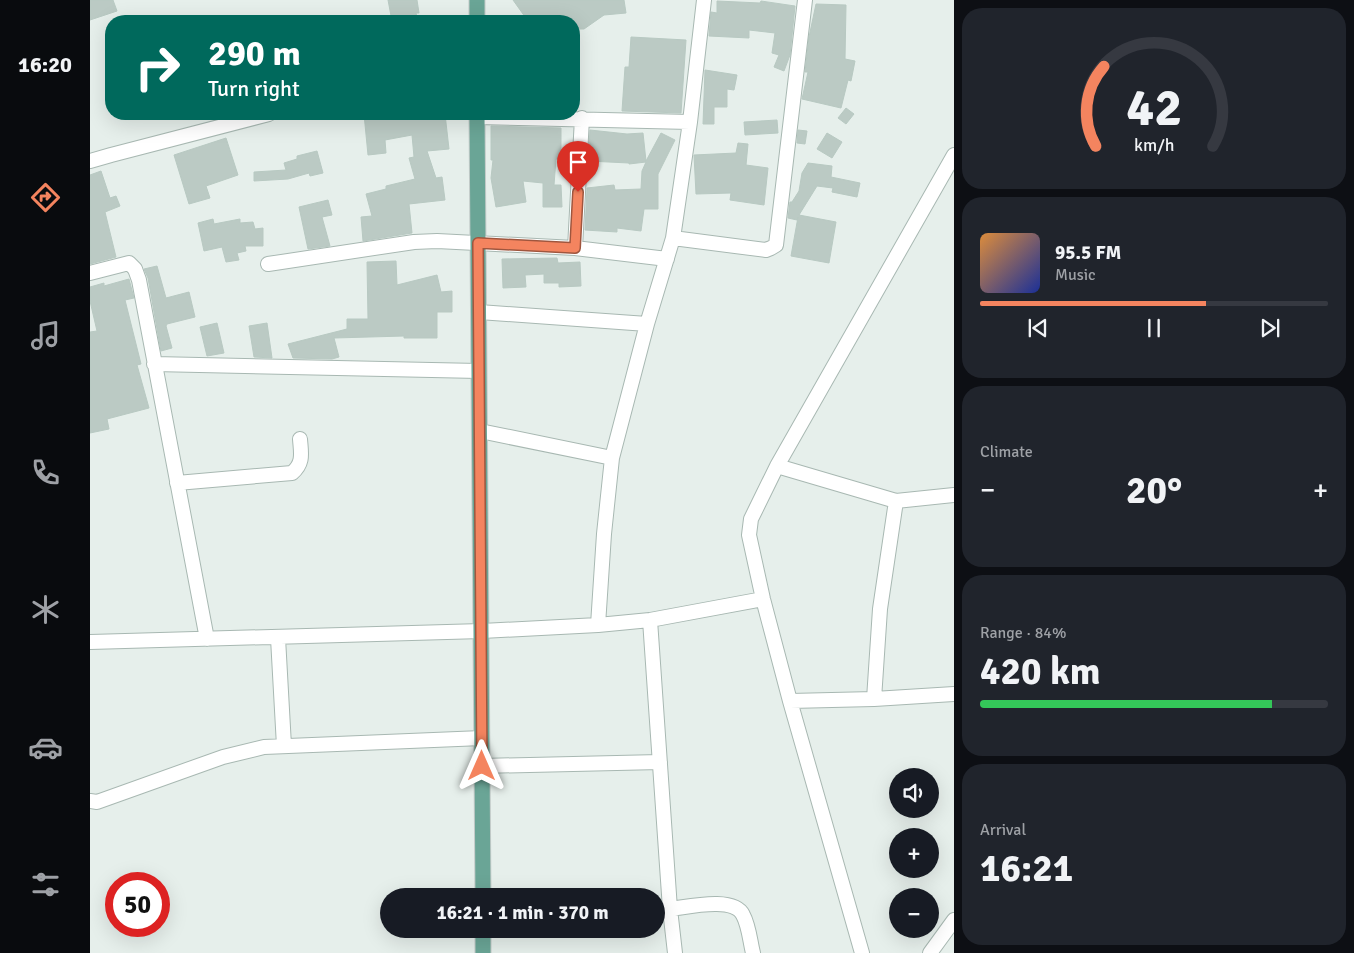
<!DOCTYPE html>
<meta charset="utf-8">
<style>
body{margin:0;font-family:Signika,sans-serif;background:#20242c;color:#f1f3f6;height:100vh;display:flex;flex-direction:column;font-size:19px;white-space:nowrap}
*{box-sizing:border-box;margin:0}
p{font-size:16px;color:#9ea1a6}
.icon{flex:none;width:28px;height:28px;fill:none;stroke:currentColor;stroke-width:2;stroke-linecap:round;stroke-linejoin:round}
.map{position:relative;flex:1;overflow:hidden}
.sheet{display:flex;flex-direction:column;gap:8px;padding:8px;background:#0d0f14;width:400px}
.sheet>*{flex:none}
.hud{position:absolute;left:15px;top:15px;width:475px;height:105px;border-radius:20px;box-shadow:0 5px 20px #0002;background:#00695c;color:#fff;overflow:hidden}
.tools{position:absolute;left:799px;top:768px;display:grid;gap:10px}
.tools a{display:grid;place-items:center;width:50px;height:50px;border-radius:50%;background:#171b24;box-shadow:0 5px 20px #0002;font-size:25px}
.speed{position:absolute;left:15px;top:872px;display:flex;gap:10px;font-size:25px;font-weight:700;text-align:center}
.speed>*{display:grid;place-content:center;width:65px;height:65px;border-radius:50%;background:#171b24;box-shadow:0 5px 20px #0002;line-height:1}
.speed .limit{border:8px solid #d22;background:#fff;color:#111}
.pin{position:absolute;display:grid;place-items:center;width:42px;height:42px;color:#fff;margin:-51px -21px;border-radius:50% 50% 50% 0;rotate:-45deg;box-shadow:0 0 5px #0007}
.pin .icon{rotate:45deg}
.me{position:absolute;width:55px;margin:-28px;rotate:0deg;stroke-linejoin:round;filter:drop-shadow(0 0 4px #0008)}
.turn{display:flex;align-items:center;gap:18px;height:105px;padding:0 20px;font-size:22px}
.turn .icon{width:65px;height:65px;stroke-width:2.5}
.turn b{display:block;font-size:35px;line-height:42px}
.big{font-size:38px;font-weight:700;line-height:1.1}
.sheet .tile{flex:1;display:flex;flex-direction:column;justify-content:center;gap:8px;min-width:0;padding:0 18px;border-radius:20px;background:#20242c}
.sheet .dial{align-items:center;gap:0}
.dial svg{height:130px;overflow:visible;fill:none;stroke:#363941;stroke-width:7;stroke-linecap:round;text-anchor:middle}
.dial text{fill:#f1f3f6;stroke:none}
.song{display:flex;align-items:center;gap:15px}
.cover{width:60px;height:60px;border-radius:8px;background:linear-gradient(135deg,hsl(30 70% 55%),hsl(230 70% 35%))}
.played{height:5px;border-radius:2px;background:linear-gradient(90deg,#f4845f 65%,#363941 65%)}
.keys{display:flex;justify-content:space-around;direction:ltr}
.heat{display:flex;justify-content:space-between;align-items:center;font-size:28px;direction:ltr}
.charge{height:8px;border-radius:4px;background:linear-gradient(90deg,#34c759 84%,#363941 0)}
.trip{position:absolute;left:290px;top:888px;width:285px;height:50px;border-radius:25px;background:#171b24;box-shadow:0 5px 20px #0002;font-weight:700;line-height:50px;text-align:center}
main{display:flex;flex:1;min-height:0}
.dock{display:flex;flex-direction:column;width:90px;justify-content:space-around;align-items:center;background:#090b0e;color:#9ea1a6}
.dock .icon{width:35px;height:35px}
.dock .selected{color:#f4845f}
.dock b{font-size:22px;color:#f1f3f6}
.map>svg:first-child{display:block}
.building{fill:#bbcac4;stroke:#b8c9c2}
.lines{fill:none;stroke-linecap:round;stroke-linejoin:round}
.minor-casing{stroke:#a8b8b2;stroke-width:16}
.major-casing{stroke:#c2cac8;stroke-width:17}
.minor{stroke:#fff;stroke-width:14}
.major{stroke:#6aa596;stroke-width:15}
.route-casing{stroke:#9f563e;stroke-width:12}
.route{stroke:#f4845f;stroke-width:9}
</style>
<main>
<nav class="dock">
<b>16:20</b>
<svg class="icon selected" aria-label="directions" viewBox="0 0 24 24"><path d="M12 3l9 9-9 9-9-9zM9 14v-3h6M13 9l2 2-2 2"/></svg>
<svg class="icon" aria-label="music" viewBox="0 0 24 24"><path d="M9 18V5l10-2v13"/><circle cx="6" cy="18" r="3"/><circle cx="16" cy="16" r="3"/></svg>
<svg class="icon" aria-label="phone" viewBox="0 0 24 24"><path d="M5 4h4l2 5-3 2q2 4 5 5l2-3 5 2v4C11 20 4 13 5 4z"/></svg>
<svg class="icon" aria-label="climate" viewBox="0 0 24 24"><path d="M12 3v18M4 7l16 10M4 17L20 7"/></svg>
<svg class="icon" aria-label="car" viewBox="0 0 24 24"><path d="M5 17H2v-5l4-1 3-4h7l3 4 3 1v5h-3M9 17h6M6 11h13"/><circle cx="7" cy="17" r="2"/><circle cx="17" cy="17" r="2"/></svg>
<svg class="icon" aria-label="filters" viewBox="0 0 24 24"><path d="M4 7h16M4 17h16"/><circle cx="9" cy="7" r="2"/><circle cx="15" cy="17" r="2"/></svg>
</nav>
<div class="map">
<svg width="864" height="953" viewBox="0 0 864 953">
<rect width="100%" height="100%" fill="#e6efeb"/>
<path class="building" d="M 0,0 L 23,0 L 27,11 L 0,20 Z
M 298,0 L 327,0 L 329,13 L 326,13 L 328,21 L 302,21 Z
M 423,0 L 534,0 L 536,13 L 514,15 L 494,29 L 484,29 L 484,21 L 438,21 Z
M 627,1 L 670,3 L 671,1 L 705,6 L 700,55 L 694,71 L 684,67 L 689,55 L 682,53 L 685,33 L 659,30 L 659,38 L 619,36 L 621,12 L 627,13 Z
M 726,4 L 756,5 L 755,59 L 765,61 L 761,81 L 758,80 L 751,108 L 712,99 L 718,72 L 715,72 L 719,37 Z
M 541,37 L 596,40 L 591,113 L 532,111 L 535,67 L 539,67 Z
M 615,70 L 647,75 L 644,90 L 637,89 L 637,107 L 624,107 L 624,124 L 613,124 Z
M 756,108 L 764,114 L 756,124 L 748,118 Z
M 274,114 L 292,114 L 293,116 L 310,114 L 355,114 L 359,149 L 337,151 L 346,178 L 352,177 L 355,200 L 319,204 L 322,233 L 273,241 L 271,217 L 282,216 L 276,194 L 296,189 L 296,186 L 325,179 L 319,158 L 324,157 L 322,135 L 295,140 L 296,153 L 278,155 Z
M 687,120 L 688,133 L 655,135 L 654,122 Z
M 401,126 L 471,128 L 471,159 L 466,159 L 464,185 L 471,185 L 472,207 L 453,207 L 453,183 L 433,181 L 436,202 L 406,207 L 401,178 L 403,160 L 401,160 Z
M 500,130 L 537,134 L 553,133 L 556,161 L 571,133 L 585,140 L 568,174 L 568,209 L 554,209 L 551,231 L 527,228 L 527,232 L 495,230 L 497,188 L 524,185 L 525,190 L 551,189 L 552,171 L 556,162 L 539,164 L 539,163 L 498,161 Z
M 708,130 L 717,131 L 715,144 L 707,143 Z
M 737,133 L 752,142 L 742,158 L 727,149 Z
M 136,138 L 148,175 L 116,186 L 120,198 L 99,204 L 84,155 Z
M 648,143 L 658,144 L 656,165 L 678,168 L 674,205 L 640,200 L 641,193 L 606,194 L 604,155 L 646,153 Z
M 227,151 L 233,173 L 220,176 L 219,173 L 198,179 L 164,181 L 164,172 L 196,170 L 194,163 L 207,159 L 207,156 Z
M 718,163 L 742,166 L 741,177 L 770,183 L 767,197 L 742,192 L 743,188 L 727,186 L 709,215 L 746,222 L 739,263 L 701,256 L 708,217 L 707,220 L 698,218 L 700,202 L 702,202 L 709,191 L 712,173 Z
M 11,171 L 20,198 L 26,196 L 30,206 L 15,212 L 26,257 L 0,264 L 0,175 Z
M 238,200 L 242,215 L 232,217 L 240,246 L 218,249 L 209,207 Z
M 123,219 L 124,224 L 150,219 L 150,223 L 163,222 L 165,229 L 173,228 L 173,246 L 155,246 L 156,251 L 147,253 L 149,260 L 136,262 L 132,247 L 114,251 L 108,223 Z
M 467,258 L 468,263 L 490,262 L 491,286 L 469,287 L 469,283 L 454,283 L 454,274 L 435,275 L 436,287 L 413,288 L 412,259 Z
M 306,261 L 307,285 L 347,275 L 351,292 L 362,291 L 362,312 L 347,312 L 347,338 L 314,338 L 314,336 L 244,338 L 249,357 L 242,359 L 203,358 L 198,344 L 257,329 L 257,319 L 278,319 L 277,262 Z
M 67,266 L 76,298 L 99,292 L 105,317 L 77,324 L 76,326 L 82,348 L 71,351 L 58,278 L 54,269 Z
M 39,279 L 44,298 L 35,300 L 51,364 L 47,365 L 59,408 L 17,419 L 19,429 L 0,433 L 0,332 L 7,331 L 0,301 L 0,287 L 14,283 L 14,286 Z
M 127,323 L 134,353 L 117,356 L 110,327 Z
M 177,323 L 182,358 L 164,357 L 159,326 Z"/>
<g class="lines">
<defs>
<path id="minor" d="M 387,117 L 600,122
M 0,161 L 21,155 L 179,114
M 583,238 L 676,250 L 681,248 L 686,245 L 715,0
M 485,248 L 492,118
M 178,264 L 324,242 L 347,241 L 485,248 L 577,259
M 0,273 L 39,263 L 45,269 L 49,280 L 117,639
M 389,312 L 557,324
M 64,364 L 389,371
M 390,431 L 522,458
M 687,466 L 806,501 L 864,495
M 87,483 L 202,473 C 214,463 211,453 210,439
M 560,620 L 580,909 L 585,953
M 508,625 L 514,534 L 522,458 L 557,324 L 583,238 L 600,122 L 614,0
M 188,638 L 194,746
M 0,642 L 392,631 L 508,625 L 560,620 L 673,599
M 784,699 L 790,609 L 806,501
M 700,701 L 784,699 L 864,694
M 392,766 L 570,762
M 0,801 L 7,802 L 133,757 L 174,747 L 392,738
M 580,909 C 598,907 644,896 653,915 C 659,926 660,941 663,953
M 772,953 L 700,701 L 673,599 L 659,535 L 661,519 L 687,466 L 864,155
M 840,953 L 864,920"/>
<path id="major" d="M 387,0 L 387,21
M 387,114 L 393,896
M 393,929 L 393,953"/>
</defs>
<use href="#minor" class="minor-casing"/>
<use href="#major" class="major-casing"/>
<use href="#minor" class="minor"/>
<use href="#major" class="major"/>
</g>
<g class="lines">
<defs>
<path id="route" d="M 392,766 L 388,243 L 485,248 L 488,192"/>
</defs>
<use href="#route" class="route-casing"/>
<use href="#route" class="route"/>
</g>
</svg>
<div class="tools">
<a><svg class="icon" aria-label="sound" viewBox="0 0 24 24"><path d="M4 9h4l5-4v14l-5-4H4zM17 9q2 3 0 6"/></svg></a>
<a>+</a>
<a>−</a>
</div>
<div class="speed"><div class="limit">50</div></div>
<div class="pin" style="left:488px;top:192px;background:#d93025"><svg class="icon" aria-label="arrive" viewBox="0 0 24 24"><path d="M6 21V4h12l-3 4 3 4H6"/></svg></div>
<svg class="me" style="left:392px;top:766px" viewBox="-20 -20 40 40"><path d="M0-17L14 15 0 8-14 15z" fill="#f4845f" stroke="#fff" stroke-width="4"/></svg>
<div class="trip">16:21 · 1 min · 370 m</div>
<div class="hud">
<div class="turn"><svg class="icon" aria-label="right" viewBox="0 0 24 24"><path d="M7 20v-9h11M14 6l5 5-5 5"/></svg><div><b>290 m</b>Turn right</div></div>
</div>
</div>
<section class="sheet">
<div class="tile dial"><svg viewBox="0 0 100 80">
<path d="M14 69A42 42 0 1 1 86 69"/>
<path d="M14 69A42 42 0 0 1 19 20" stroke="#f4845f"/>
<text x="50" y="56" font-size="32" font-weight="700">42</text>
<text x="50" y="72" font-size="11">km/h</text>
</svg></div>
<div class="tile">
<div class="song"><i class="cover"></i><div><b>95.5 FM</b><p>Music</p></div></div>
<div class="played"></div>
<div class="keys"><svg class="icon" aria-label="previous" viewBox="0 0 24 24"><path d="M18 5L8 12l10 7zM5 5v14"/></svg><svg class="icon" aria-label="pause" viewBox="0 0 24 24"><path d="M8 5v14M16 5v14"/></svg><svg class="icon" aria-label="next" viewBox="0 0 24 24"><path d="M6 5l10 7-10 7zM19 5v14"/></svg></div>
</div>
<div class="tile"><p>Climate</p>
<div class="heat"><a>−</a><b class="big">20°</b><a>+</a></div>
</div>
<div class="tile"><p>Range · 84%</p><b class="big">420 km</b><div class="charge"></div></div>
<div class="tile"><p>Arrival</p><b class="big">16:21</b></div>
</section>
</main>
